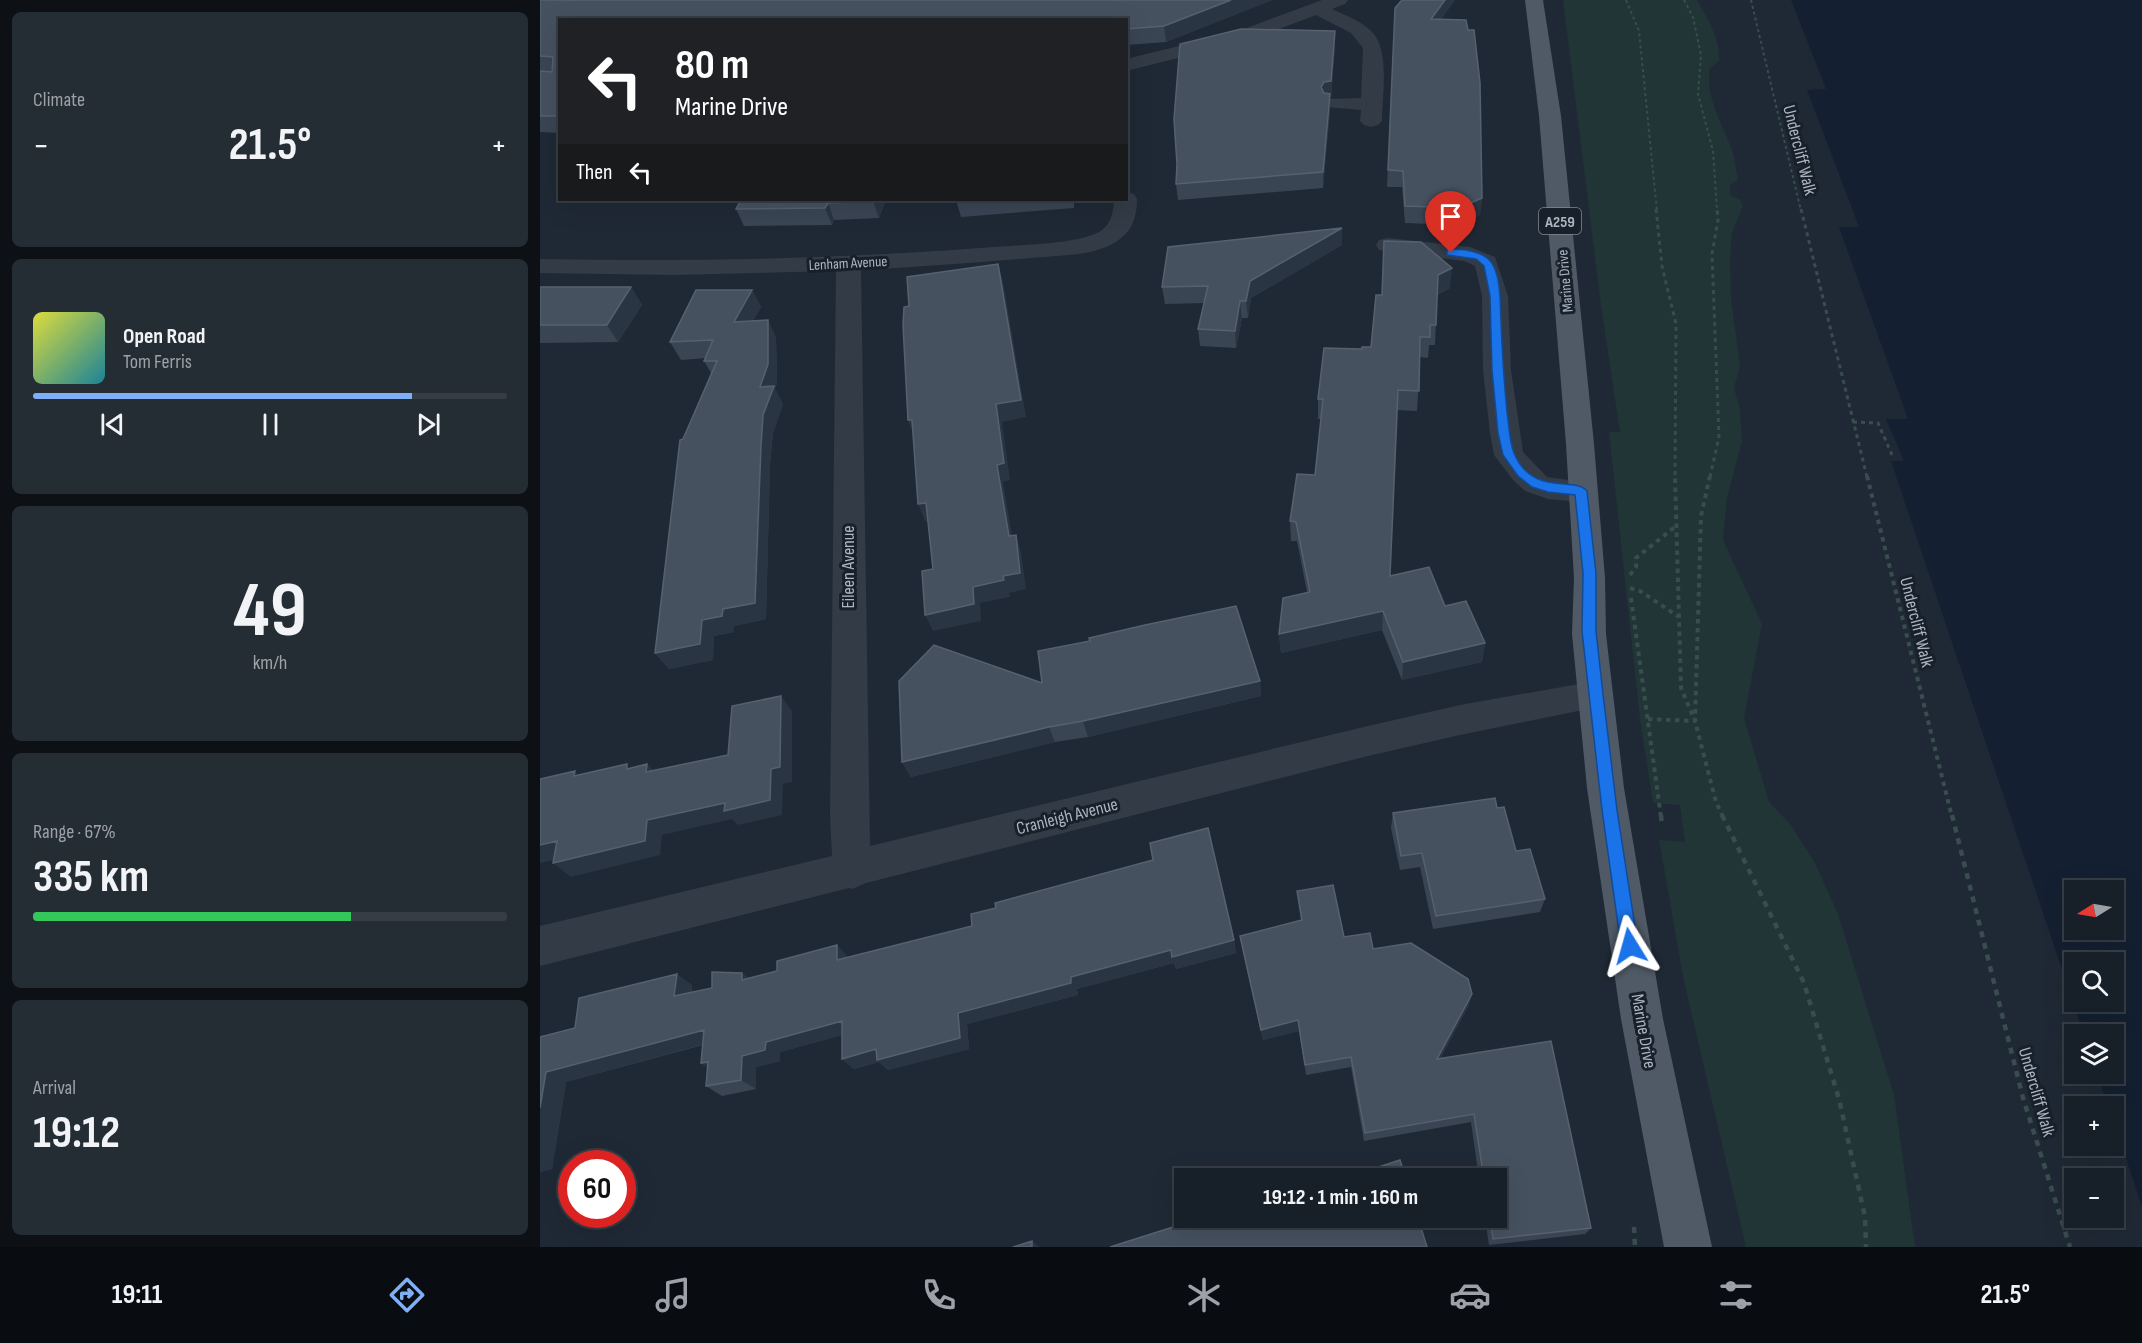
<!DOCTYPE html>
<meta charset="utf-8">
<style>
body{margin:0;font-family:"Sofia Sans Condensed",sans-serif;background:#242c34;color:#f1f3f6;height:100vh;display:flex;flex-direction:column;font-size:22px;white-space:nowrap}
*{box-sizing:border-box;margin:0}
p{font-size:20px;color:#9ea2a8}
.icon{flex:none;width:33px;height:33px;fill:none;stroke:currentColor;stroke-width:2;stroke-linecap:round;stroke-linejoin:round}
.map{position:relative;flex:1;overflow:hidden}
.panel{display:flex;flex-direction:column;gap:12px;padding:12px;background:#0d1116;width:540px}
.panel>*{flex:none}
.guide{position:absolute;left:18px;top:18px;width:570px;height:183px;border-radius:0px;box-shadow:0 6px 24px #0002,0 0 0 2px #363d45;background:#202124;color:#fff;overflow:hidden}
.needle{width:39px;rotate:259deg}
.buttons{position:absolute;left:1524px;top:880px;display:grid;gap:12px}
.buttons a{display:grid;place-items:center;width:60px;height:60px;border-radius:0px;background:#171f28;box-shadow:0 6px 24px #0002,0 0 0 2px #363d45;font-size:30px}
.speed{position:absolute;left:18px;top:1150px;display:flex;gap:12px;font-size:30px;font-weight:700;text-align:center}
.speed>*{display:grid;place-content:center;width:78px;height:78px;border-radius:50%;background:#171f28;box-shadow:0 6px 24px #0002,0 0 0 2px #363d45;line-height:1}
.speed .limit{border:9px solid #d22;background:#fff;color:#111}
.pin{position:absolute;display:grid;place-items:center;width:51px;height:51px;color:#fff;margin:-62px -26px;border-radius:50% 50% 50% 0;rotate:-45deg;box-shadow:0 0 6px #0007}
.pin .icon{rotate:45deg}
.me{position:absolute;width:66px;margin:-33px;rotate:352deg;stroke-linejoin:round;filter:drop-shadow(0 0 4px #0008)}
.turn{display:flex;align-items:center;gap:21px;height:126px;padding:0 18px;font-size:27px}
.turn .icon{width:78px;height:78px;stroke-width:2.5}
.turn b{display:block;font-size:42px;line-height:51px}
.then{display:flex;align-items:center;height:57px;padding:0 18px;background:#0003;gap:12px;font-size:22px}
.big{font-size:45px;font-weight:700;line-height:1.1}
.panel .card{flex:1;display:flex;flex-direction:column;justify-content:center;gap:9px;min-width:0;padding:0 21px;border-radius:9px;background:#242c34}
.panel .dial{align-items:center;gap:0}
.dial b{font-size:78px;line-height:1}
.song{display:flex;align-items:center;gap:18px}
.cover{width:72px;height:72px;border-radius:9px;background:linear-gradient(135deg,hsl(60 70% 55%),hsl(190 70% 35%))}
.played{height:6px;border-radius:3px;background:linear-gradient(90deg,#7faff5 80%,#363d45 80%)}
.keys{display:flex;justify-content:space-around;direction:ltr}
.heat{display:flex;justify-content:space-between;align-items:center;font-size:33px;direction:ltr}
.charge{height:9px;border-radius:4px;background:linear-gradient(90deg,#34c759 67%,#363d45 0)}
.trip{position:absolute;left:634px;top:1168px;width:333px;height:60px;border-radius:0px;background:#171f28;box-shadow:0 6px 24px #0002,0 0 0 2px #363d45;font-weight:700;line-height:60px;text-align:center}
.tabs{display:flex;height:96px;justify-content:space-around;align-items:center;background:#090c10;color:#9ea2a8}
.tabs .icon{width:42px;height:42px}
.tabs .active{color:#7faff5}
.tabs b{font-size:27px;color:#f1f3f6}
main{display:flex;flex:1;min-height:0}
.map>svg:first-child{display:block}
.green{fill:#213436}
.water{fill:#142031;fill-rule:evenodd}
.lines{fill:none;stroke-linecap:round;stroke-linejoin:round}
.path-far3{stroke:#394d4f;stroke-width:2;stroke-dasharray:3 3;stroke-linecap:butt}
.path-far2{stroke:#394d4f;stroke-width:3;stroke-dasharray:4 4;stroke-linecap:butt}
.path-far1{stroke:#394d4f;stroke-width:4;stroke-dasharray:4.5 4.5;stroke-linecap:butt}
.path{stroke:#394d4f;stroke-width:4.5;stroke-dasharray:6 6;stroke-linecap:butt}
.minor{fill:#323b46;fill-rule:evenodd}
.primary{fill:#505a66;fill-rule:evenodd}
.wall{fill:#3a4554}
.shaded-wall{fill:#2a3543}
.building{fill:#465160;stroke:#566170;stroke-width:1.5}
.route{fill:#1a73e8;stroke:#114b97;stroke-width:1.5}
.labels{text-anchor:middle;stroke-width:6;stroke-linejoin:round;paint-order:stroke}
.far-street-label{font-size:15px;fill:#acb5c3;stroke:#18202a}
.shield{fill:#18202a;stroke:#808895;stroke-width:1.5}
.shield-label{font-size:16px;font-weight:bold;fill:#acb5c3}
.street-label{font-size:18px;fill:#acb5c3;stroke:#18202a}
</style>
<main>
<section class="panel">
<div class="card"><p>Climate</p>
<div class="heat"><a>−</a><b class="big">21.5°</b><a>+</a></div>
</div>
<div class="card">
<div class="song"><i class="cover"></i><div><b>Open Road</b><p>Tom Ferris</p></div></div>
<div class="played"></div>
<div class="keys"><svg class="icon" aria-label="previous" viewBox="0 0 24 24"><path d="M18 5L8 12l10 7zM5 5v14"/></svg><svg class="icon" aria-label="pause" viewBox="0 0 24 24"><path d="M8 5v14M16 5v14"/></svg><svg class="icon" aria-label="next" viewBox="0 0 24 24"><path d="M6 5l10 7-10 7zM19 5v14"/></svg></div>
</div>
<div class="card dial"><b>49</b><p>km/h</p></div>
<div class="card"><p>Range · 67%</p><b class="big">335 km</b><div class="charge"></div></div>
<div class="card"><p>Arrival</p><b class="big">19:12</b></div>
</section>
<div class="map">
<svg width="1602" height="1247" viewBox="0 0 1602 1247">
<rect width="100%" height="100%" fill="#1f2935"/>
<path class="green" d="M 1023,0 L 1157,0 C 1167,17 1181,41 1179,61 L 1170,68 C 1165,99 1183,124 1193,153 C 1195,162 1196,171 1198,180 L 1190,185 L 1190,195 L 1200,200 L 1203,206 L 1192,233 L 1190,258 L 1191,299 L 1200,366 L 1194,388 L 1200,409 L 1202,441 L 1187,498 L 1183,540 L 1222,624 L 1204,718 L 1229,802 L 1250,824 L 1275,863 L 1298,914 L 1354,1095 L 1375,1247 L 1206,1247 L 1144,981 L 1119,840 L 1145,842 L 1140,805 L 1113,803 L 1100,719 L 1069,432 L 1080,432 L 1061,306 Z"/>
<path class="water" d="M 1251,0 L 1602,0 L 1602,1207 L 1574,1122 L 1574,1107 L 1568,1107 L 1557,1074 L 1574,1074 L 1574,1035 L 1544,1035 L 1351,461 L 1364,461 L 1346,419 L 1368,419 L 1299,227 L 1319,227 L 1267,90 L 1286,89 ZM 1534,891 L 1574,891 L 1574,930 L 1534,930 ZM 1534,963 L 1574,963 L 1574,1002 L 1534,1002 Z"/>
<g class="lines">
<path class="path-far3" d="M 1086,0 L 1099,31 L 1117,211
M 1144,0 L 1153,17 L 1161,55 L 1158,94 L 1173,151 L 1177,211
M 1211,0 L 1261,211"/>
<path class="path-far2" d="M 1116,209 L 1122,266 L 1136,324 L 1135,477
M 1261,209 L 1327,477
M 1313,422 L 1338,423 L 1352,455
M 1170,477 L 1179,437 L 1172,254 L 1178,220 L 1177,209"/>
<path class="path-far1" d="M 1170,476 L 1161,516 L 1155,721 L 1176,802 L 1183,817
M 1327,476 L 1412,817
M 1090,575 L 1096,567 L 1096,558 L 1136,526
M 1090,588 L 1100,591 L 1139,617
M 1091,598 L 1121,817
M 1108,719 L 1155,721 L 1141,688 L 1135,476"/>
<path class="path" d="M 1121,815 L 1122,826
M 1182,815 L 1264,983 L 1299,1099 L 1325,1217 L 1326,1247
M 1412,815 L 1483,1098 L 1530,1247
M 1094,1227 L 1095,1247"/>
<path class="minor" d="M 782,0 L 808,0 L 805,4 L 792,9 C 805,15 819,20 830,30 C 851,48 842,95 842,121 L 838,125 L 831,127 L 824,125 L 820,121 L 821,110 L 786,107 L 783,103 L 786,99 L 821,98 L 823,48 L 811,33 L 776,15 L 710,40 L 586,71 L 586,59 L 696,32 Z
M 586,192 L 594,194 L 597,199 C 597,215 593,230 580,239 C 557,257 518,255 491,258 C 434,263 378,267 321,270 L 330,846 L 828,726 L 920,705 L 1056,681 L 1068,685 L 1073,695 L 1068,705 L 920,735 L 828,756 L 326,883 L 312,889 L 309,888 L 0,966 L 0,926 L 292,856 L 290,814 L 296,271 L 135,275 L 0,273 L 0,259 C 147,262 293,259 440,248 C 469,245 532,245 557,233 C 571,226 573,214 574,200 L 586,200 Z
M 848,238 L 930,247 L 955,257 L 968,296 L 971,370 L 983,452 L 1007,477 L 1051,483 L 1055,491 L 1051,499 L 1040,502 L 1008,499 L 985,491 L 973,480 L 954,455 L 950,433 L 943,370 L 942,296 L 935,266 L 924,261 L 839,250 L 836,245 L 839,240 Z"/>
<path class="primary" d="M 985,0 L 1003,0 L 1021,116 L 1054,444 L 1065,578 L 1066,634 L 1084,788 L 1123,1019 L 1172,1247 L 1124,1247 L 1081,1019 L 1047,788 L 1032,634 L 1034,578 L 1026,444 L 999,116 Z"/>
</g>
<path class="wall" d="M 0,0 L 732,0 L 626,42 L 586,45 L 586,20 L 20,20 L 20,133 L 0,132 Z
M 862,0 L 915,0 L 901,19 L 942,198 L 940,215 L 917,225 L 865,223 L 862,187 L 847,187 L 855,8 Z
M 795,46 L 791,97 L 790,97 L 790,110 L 783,188 L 638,200 L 636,184 Z
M 346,200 L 339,218 L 294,220 L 292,225 L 204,226 L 196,209 Z
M 416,200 L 534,200 L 534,208 L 421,217 Z
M 802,228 L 802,245 L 711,298 L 708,318 L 702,318 L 696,348 L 660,346 L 658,329 L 664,303 L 625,304 L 622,287 Z
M 0,287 L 91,287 L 102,305 L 78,342 L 0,343 Z
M 910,288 L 897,295 L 895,345 L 889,345 L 888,358 L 880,357 L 877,411 L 857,410 L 850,576 L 905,606 L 945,643 L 942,662 L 862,680 L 842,630 L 741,653 L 739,634 L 767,592 L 757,541 L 751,541 L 750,521 L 775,475 L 781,419 L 778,419 L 778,399 L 822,349 L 831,347 L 842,295 Z
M 212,290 L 221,307 L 213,321 L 236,337 L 237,382 L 235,389 L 243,404 L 233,433 L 230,464 L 226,619 L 194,626 L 194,632 L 174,636 L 173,660 L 129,669 L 115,653 L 143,439 L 171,373 L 164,361 L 166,358 L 141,360 L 130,342 Z
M 720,681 L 721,696 L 548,737 L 515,742 L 371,777 L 362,762 L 502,683 Z
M 853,813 L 976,851 L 1005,899 L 1000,912 L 893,929 L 880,867 L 860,870 L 851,828 Z
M 757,891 L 804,937 L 833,949 L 929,1005 L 900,1059 L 1051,1228 L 1045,1234 L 949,1245 L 945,1218 L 957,1218 L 957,1179 L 939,1179 L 931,1122 L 824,1141 L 811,1067 L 766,1075 L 759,1031 L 723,1040 L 702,948 L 761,921 Z
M 694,940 L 696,953 L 636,969 L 634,963 L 537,989 L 538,995 L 427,1024 L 429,1049 L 348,1070 L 339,1062 L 314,1069 L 302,1059 L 302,1035 L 240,1052 L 240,1061 L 216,1067 L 216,1089 L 182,1096 L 166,1086 L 167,1067 L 161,1063 L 163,1045 L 26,1082 L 12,1169 L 0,1172 L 35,1028 L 152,985 L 152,992 L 172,988 L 202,973 L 208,978 L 308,957 Z"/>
<path class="shaded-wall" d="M 691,0 L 732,0 L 626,42 L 624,26 Z
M 905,0 L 915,0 L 890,35 L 891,19 Z
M 795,31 L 795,46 L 791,97 L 790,97 L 790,110 L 783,188 L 784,98 L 781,87 Z
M 942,198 L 940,215 L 917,225 L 919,208 Z
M 334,200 L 346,200 L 339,218 L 333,201 Z
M 288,203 L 294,220 L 292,225 L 285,208 Z
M 802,228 L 802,245 L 711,298 L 708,318 L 706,301 L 710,281 Z
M 458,264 L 463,282 L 486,417 L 462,422 L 470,480 L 463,482 L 475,553 L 469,536 L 457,465 L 456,404 Z
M 912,268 L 910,288 L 896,295 L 898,275 Z
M 91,287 L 102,305 L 78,342 L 67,325 Z
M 212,290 L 221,307 L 203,339 L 194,322 Z
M 700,301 L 702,318 L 696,348 L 695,331 Z
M 228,320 L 236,337 L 237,382 L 235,389 L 243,404 L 233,433 L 230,464 L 226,619 L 194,626 L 194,632 L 174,636 L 173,660 L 129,669 L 115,653 L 162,620 L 183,609 L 220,387 Z
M 368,420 L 372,420 L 375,438 Z
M 386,503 L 394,520 L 385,521 L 378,504 Z
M 476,535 L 481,552 L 486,589 L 469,593 L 470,597 L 440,603 L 441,621 L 393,631 L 385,615 L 433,587 L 463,576 Z
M 843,611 L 842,630 L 741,653 L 739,634 Z
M 945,643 L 942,662 L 862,680 L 863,662 Z
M 720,681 L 721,696 L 548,737 L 543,721 Z
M 241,696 L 252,711 L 252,782 L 243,784 L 242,815 L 198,825 L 192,819 L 122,835 L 120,855 L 31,877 L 13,863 L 107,820 L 231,769 Z
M 509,727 L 515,742 L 371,777 L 362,762 Z
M 107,764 L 122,779 L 106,772 Z
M 17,841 L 35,855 L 0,863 L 0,845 Z
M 694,940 L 696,953 L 636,969 L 634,963 L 537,989 L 538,995 L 427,1024 L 429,1049 L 348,1070 L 339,1062 L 314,1069 L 302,1059 L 418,1013 L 531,977 L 631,950 Z
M 297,945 L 309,958 L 297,960 Z
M 202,973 L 216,985 L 202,980 Z
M 137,974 L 152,985 L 150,1007 L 134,996 Z
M 932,994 L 929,1005 L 895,1069 L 897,1059 Z
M 758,1020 L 759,1031 L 723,1040 L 721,1030 Z
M 302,1021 L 314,1032 L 240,1052 L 240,1061 L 216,1067 L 216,1089 L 201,1080 L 202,1056 L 226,1042 Z
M 164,1030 L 179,1040 L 26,1082 L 12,1169 L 0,1172 L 0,1108 L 6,1072 Z
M 168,1062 L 177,1074 L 161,1063 Z
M 492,1241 L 500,1247 L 492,1247 Z"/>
<path class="building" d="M 0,0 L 691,0 L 624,26 L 586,29 L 586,20 L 20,20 L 20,116 L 0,116 L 0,71 L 12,72 L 13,57 L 0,56 Z
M 862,0 L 905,0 L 891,19 L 926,20 L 928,30 L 934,30 L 940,83 L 942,198 L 919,208 L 865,206 L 863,171 L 848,170 L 855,8 Z
M 701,29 L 795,31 L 791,81 L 784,82 L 781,87 L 784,93 L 790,94 L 783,172 L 636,184 L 637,164 L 634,119 L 640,44 Z
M 201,200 L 334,200 L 333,201 L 288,203 L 285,208 L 196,209 Z
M 802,228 L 710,281 L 706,301 L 700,301 L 695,331 L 658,329 L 668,286 L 622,287 L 628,247 Z
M 844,241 L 881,242 L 912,268 L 898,275 L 896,325 L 890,325 L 890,337 L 880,337 L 879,391 L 858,390 L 850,576 L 889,567 L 905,606 L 926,601 L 945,643 L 863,662 L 843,611 L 739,634 L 743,598 L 770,592 L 756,522 L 750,521 L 757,474 L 775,475 L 783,399 L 778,399 L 784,348 L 822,349 L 822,347 L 831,347 L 836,295 L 842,295 Z
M 458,264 L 481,400 L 456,404 L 464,463 L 457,465 L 469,536 L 476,535 L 480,573 L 463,576 L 464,580 L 433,587 L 434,604 L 385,615 L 382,571 L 393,569 L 386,503 L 378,504 L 372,420 L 368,420 L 363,325 L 364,307 L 369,306 L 367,277 Z
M 0,287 L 91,287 L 67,325 L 0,325 Z
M 156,290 L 212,290 L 194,322 L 228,320 L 228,364 L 220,387 L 234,386 L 223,415 L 221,446 L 215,603 L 183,609 L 182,616 L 162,620 L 160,644 L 115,653 L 140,440 L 143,439 L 177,361 L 164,361 L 173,340 L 130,342 Z
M 696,606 L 720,681 L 543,721 L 509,727 L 362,762 L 359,681 L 394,645 L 502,683 L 498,651 L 550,641 L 549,638 L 605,625 Z
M 241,696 L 240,767 L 231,769 L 230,800 L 184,811 L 185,803 L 107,820 L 105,841 L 13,863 L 17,841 L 0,845 L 0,779 L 35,771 L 34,776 L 87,764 L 87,769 L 107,764 L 106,772 L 188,755 L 192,706 Z
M 955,798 L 957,808 L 964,807 L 976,851 L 990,849 L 1005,899 L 896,916 L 882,853 L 861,856 L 853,813 Z
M 668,828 L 694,940 L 632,957 L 631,950 L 531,977 L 531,983 L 418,1013 L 420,1038 L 337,1060 L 336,1049 L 302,1059 L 302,1021 L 226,1042 L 225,1050 L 202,1056 L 201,1080 L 166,1086 L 168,1062 L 161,1063 L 164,1030 L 6,1072 L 0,1108 L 0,1037 L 35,1028 L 39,998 L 137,974 L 134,996 L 172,988 L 172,972 L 202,973 L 202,980 L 237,971 L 237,961 L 297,945 L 297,960 L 432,926 L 431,914 L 456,908 L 455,903 L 613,860 L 610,843 Z
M 793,885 L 804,937 L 830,933 L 833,949 L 871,943 L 928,979 L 932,994 L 897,1059 L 1011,1041 L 1051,1228 L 953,1239 L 950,1218 L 957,1218 L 957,1179 L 944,1179 L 934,1114 L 825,1133 L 811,1057 L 765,1065 L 758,1020 L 721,1030 L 700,936 L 762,920 L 757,891 Z
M 860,1160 L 866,1179 L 802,1179 Z
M 736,1168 L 738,1179 L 701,1179 Z
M 651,1218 L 878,1218 L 887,1247 L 570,1247 L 652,1221 Z
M 492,1241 L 492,1247 L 473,1247 Z"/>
<path class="route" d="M 907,250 C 921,248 946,251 953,265 C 961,280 960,303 961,320 C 962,351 964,381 967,412 C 969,425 969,440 974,453 C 992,497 1035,476 1047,491 L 1056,573 L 1056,631 L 1063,694 L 1077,810 L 1098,946 L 1096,952 L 1090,954 L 1084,952 L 1081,946 L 1062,810 L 1049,694 L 1042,631 L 1043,573 L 1035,495 L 1008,492 L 992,487 L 978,476 L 963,455 L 958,433 L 952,370 L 950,296 L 944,266 L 936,259 L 907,255 Z"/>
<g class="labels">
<g class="far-street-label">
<text transform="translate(308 263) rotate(-3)" y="5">Lenham Avenue</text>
<text transform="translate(1025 281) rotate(-95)" y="5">Marine Drive</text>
</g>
<rect class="shield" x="999" y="208" width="42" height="26" rx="4.5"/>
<g class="shield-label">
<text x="1020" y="227">A259</text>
</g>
<g class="street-label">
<text transform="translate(1260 150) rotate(76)" y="6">Undercliff Walk</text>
<text transform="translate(308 567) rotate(-90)" y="6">Eileen Avenue</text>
<text transform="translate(1377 622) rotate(76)" y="6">Undercliff Walk</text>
<text transform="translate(527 816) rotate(-14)" y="6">Cranleigh Avenue</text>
<text transform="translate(1104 1031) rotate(80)" y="6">Marine Drive</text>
<text transform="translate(1497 1092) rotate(74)" y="6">Undercliff Walk</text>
</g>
</g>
</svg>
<div class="buttons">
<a><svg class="needle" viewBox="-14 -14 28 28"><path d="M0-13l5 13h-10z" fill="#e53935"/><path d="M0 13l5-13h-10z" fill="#9ea2a8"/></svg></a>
<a><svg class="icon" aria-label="search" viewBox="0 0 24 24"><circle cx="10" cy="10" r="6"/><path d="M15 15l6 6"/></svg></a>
<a><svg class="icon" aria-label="layers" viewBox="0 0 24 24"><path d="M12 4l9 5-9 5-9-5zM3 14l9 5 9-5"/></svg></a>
<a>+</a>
<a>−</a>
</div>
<div class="speed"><div class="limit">60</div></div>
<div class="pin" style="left:911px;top:253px;background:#d93025"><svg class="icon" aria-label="arrive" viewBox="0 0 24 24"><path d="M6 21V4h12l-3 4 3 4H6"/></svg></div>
<svg class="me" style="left:1090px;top:946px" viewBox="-20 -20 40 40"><path d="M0-17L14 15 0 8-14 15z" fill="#1a73e8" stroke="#fff" stroke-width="4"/></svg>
<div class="trip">19:12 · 1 min · 160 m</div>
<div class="guide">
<div class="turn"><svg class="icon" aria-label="left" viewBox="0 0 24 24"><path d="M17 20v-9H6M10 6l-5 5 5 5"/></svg><div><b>80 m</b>Marine Drive</div></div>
<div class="then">Then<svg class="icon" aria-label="left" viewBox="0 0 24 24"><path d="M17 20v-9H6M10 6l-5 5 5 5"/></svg></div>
</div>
</div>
</main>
<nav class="tabs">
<b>19:11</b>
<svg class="icon active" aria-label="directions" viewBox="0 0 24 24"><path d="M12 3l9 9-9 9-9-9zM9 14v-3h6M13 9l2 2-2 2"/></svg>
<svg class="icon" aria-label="music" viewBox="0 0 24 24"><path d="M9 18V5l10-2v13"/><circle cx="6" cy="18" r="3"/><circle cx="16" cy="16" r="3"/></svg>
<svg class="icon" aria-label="phone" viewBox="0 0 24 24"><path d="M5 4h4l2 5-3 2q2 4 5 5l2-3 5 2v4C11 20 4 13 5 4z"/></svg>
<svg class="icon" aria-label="climate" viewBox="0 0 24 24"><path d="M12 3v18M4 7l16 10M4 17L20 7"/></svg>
<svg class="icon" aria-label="car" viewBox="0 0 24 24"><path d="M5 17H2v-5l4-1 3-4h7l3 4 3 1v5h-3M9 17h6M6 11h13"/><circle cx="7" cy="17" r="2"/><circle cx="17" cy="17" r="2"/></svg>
<svg class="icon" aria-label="filters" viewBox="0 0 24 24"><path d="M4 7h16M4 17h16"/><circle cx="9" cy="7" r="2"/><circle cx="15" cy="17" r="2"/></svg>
<b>21.5°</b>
</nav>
